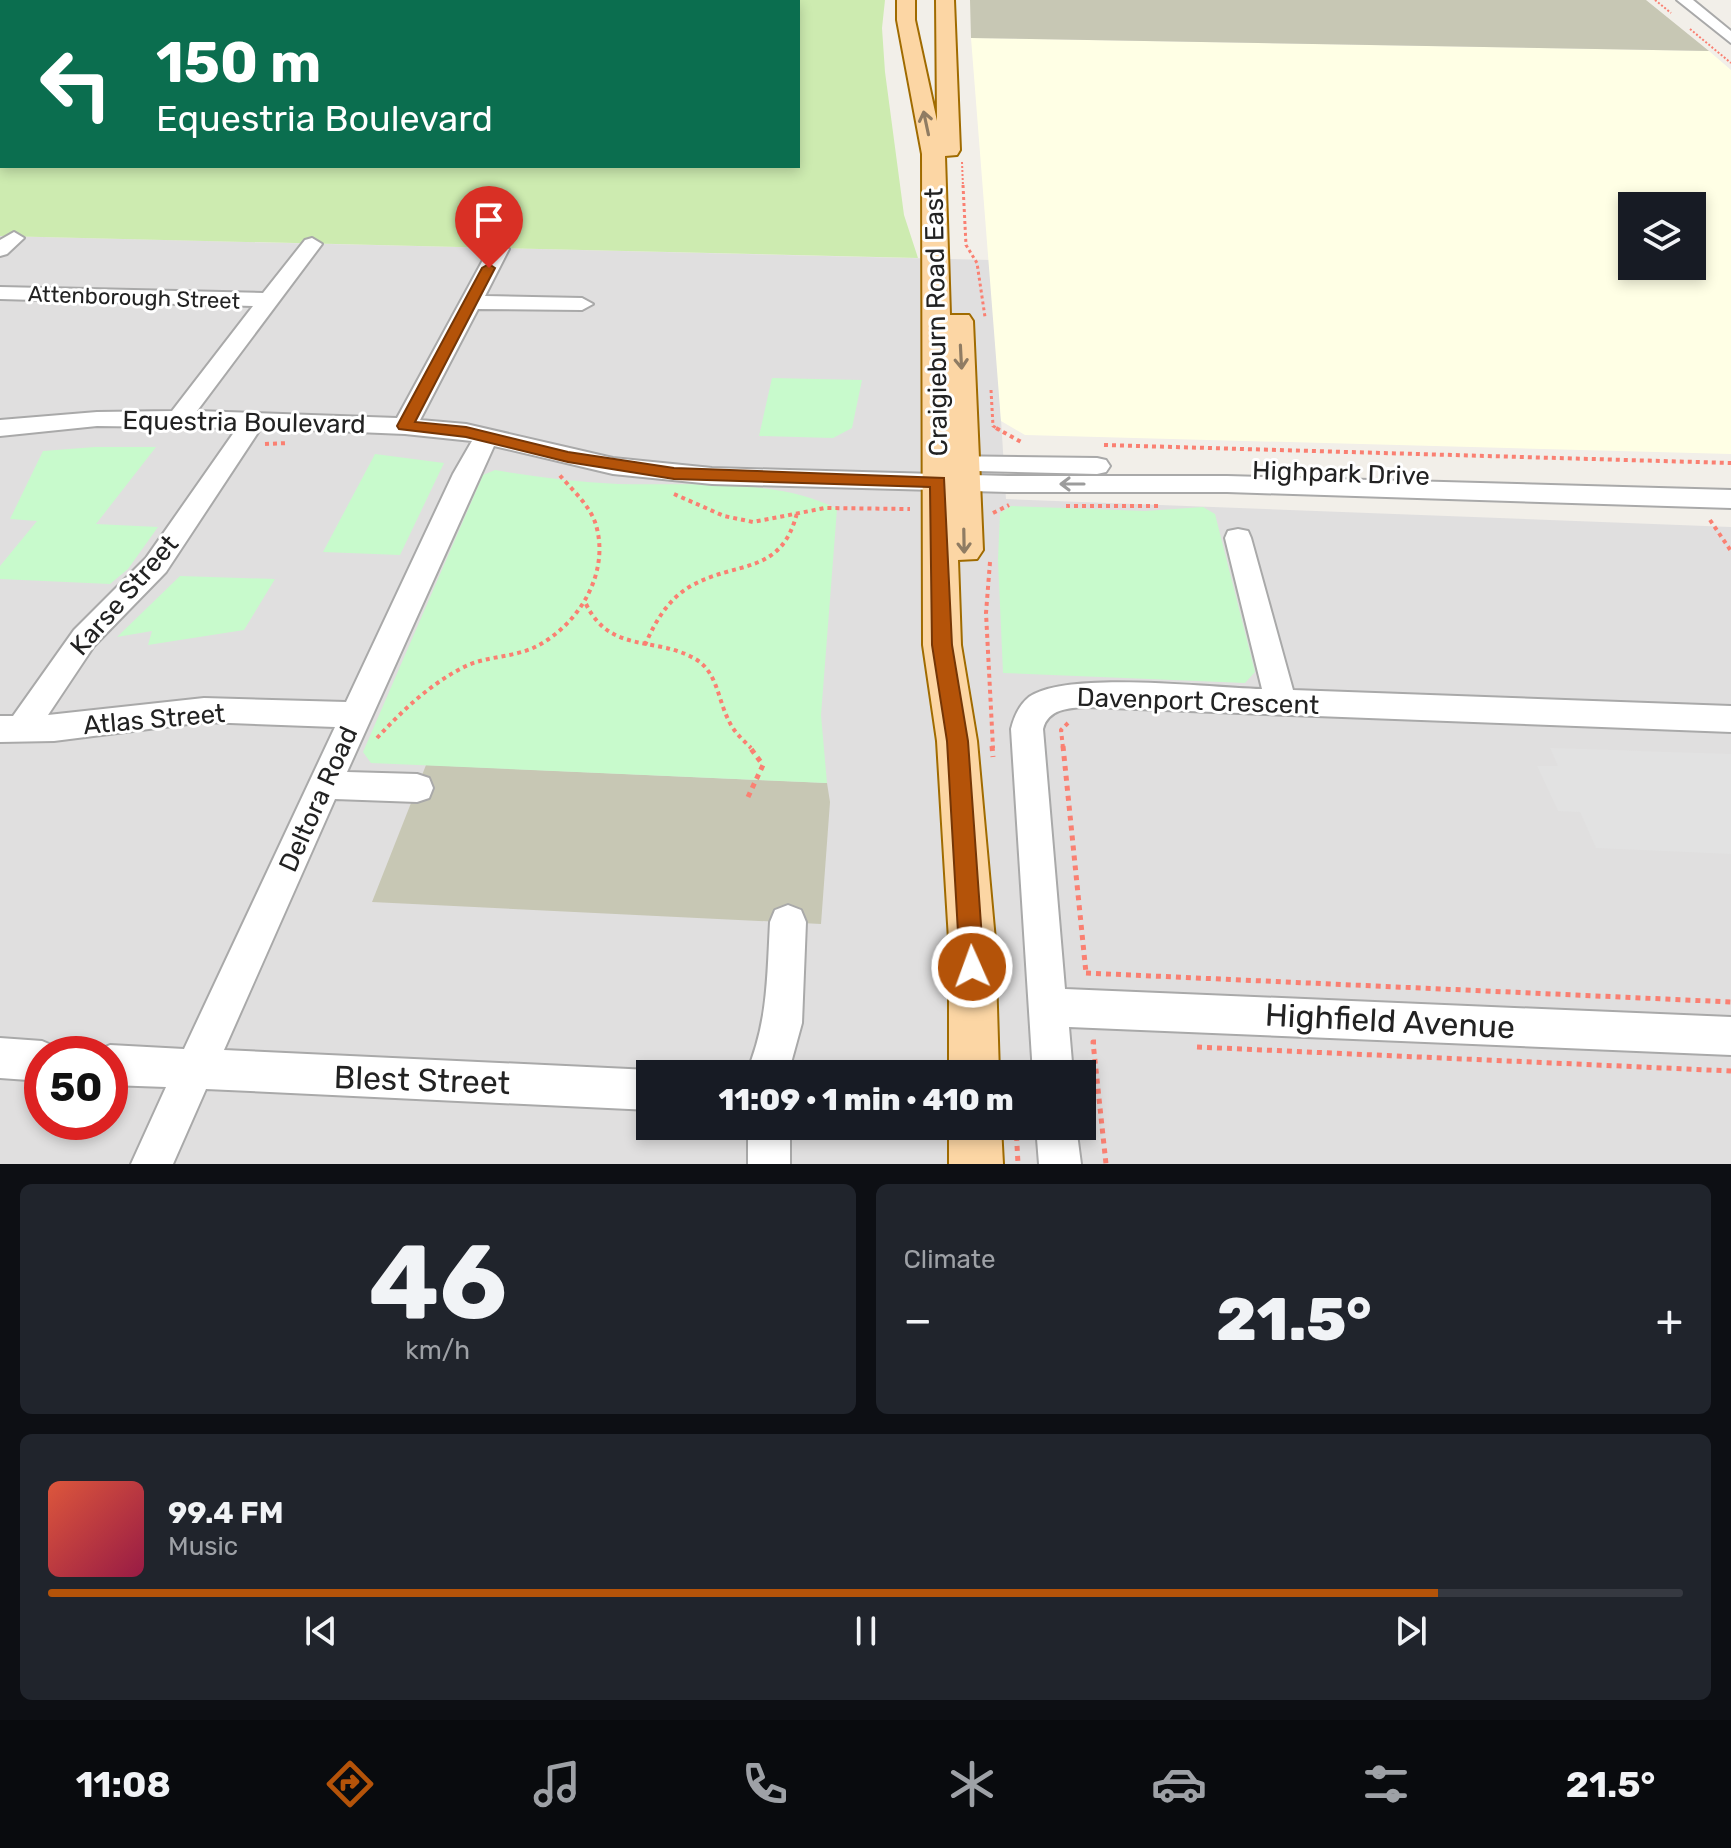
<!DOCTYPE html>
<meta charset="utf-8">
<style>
body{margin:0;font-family:Rubik,sans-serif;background:#20242c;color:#f1f3f6;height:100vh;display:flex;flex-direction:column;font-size:30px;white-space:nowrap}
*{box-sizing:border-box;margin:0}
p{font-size:26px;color:#9ea1a6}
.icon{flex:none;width:44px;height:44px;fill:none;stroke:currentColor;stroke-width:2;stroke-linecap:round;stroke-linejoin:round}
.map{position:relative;height:1164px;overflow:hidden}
.details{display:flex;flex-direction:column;gap:20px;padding:20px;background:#0d0f14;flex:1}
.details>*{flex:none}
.top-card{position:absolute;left:0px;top:0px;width:800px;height:168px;box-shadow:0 4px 12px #0003;background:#0b6e4f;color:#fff;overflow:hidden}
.controls{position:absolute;left:1618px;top:192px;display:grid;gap:16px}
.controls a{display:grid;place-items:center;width:88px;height:88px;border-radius:0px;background:#171b24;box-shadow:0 4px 12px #0003;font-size:40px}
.speed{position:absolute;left:24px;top:1036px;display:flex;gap:16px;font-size:40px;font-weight:700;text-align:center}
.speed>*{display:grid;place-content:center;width:104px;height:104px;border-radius:50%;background:#171b24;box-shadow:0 4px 12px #0003;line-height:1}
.speed .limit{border:12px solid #d22;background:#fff;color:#111}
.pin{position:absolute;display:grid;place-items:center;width:68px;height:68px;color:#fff;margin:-82px -34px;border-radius:50% 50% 50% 0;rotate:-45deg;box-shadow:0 0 8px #0007}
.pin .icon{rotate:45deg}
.me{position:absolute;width:88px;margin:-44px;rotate:358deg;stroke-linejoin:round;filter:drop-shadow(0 0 6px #0008)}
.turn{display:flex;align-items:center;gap:28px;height:168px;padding:0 24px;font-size:36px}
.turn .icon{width:104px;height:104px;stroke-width:2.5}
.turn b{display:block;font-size:56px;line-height:68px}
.big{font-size:60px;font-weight:800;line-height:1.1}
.details .tile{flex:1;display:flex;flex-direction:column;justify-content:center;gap:12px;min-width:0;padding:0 28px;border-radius:12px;background:#20242c}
.details .dial{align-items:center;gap:0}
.dial b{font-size:104px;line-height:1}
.song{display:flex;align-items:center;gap:24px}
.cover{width:96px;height:96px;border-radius:12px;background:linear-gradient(135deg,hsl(10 70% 55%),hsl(340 70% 35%))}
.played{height:8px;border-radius:4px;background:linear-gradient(90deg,#b45309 85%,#363941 85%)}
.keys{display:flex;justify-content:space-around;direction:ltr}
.heat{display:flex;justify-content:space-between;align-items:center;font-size:44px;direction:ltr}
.details .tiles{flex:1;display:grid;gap:20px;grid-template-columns:1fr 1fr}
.tile:last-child{grid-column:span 2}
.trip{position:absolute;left:636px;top:1060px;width:460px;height:80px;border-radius:0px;background:#171b24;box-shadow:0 4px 12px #0003;font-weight:800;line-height:80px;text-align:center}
.menu{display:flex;height:128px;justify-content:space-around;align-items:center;background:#090b0e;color:#9ea1a6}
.menu .icon{width:56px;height:56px}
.menu .current{color:#b45309}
.menu b{font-size:36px;color:#f1f3f6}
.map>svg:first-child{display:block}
.residential{fill:#e0dfdf;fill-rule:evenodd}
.education{fill:#ffffe5;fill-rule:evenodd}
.construction{fill:#c7c7b4}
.grass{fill:#cdebb0;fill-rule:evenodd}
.park{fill:#c8facc}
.parking{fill:#e2e2e2}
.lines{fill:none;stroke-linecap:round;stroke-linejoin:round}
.minor-casing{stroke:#a9a9a9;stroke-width:4}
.major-casing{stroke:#a06b00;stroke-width:4}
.path-far3{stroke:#fa8072;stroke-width:2;stroke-dasharray:2 2;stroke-linecap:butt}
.path-far2{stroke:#fa8072;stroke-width:3;stroke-dasharray:3 3;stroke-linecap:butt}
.path-far1{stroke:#fa8072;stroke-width:4;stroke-dasharray:4 4;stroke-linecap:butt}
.path{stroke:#fa8072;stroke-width:5;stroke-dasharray:5 5;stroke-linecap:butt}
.minor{fill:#fff;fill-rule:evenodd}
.major{fill:#fcd6a4;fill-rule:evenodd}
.oneway{stroke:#8f7c63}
.oneway2{stroke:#9c9c9c}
.route{fill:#b45309;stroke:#753606;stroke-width:2}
.labels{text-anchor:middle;stroke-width:6;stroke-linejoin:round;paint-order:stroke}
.far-street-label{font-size:22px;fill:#222;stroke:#fff}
.street-label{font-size:26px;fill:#222;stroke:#fff}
.near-street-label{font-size:32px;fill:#222;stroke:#fff}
</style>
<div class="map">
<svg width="1731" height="1164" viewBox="0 0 1731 1164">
<rect width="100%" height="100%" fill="#f2efe9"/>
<path class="residential" d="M 0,236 L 991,260 L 1006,499 L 1731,527 L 1731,1164 L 0,1164 ZM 42,1054 L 110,1054 L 110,1122 L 42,1122 ZM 650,1074 L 1082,1074 L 1082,1126 L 650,1126 Z"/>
<path class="education" d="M 971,38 L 1709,51 L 1731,70 L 1731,454 L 1025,435 L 1001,421 ZM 1632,206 L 1692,206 L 1692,266 L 1632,266 Z"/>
<path class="construction" d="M 970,0 L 1646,0 L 1709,51 L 971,38 Z
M 426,765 L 827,783 L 830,802 L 821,924 L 372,902 Z"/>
<path class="grass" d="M 0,0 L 885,0 L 882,28 L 885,72 L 904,215 L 918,258 L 0,236 ZM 2,2 L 798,2 L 798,166 L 2,166 Z"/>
<path class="park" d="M 772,378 L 862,380 L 852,428 L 833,438 L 759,436 Z
M 95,447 L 156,447 L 96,524 L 158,527 L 128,569 L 110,584 L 0,579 L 0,566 L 37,521 L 10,519 L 43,451 Z
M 375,454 L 444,463 L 400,555 L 323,552 Z
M 495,470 C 536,477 577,482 618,484 C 684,486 778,477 837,509 L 821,715 L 827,783 L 371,763 L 363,752 L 483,475 Z
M 1011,506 L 1145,511 L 1203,507 L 1215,514 L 1255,672 L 1245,683 L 1003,673 L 998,560 L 1000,513 Z
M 180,576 L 275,579 L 244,630 L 148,645 L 152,631 L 117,637 Z"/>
<path class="parking" d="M 1550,748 L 1731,754 L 1731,854 L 1596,848 L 1580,812 L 1558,811 L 1537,766 L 1558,766 Z"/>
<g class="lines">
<defs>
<path id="minor" d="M 1677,0 L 1693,0 L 1731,31 L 1731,43 Z
M 14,232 L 24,238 L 7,254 L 0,256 L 0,240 Z
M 312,238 L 322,244 L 197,411 L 397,418 L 489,249 L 499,243 L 509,249 L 485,296 L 582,298 L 593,304 L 582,310 L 478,309 L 420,420 L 466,424 L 613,458 L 712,468 L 1008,476 L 1227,476 L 1731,490 L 1731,508 L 1227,492 L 1008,492 L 712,484 L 613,474 L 494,446 L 347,772 L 417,774 L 429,778 L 433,788 L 429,798 L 417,802 L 335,799 L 224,1050 L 650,1070 L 660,1074 L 650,1074 L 650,1110 L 206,1089 L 173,1164 L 131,1164 L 166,1087 L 110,1085 L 110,1054 L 95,1054 L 96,1051 L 110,1045 L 184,1049 L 335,727 L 204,722 L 54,741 L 0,742 L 0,716 L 13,716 L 74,630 L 146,558 L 237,428 L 97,426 L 0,436 L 0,420 L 97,412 L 172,411 L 253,306 L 0,299 L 0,287 L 263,293 L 305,240 ZM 261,428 L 405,434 L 472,441 L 453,474 L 346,702 L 204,698 L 48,715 L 94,646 L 166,572 Z
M 943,456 L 1097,458 L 1106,460 L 1110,466 L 1106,472 L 1097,474 L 934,470 L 930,464 L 934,458 Z
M 1238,529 L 1248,531 L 1251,538 L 1293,690 L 1731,706 L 1731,732 L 1086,707 C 1068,708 1048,709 1043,729 L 1065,989 L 1731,1017 L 1731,1055 L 1069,1027 L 1073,1074 L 1033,1074 L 1011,729 C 1014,717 1019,705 1029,697 C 1067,670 1212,688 1262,689 L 1225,538 L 1228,531 Z
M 788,905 L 801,910 L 806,922 L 802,1023 L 788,1074 L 746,1074 C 768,1022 767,978 770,922 L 775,910 Z
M 0,1038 L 42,1041 L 56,1047 L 59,1054 L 42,1054 L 42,1081 L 0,1078 Z
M 744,1126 L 785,1126 L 790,1138 L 790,1164 L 748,1164 L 748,1138 Z
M 1036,1126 L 1076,1126 L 1081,1164 L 1039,1164 Z"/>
<path id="major" d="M 897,0 L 915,0 L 915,20 L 937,121 L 936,0 L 954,0 L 960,150 L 957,155 L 945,156 L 950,315 L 969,315 L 973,321 L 983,550 L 977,559 L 958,560 L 961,645 L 977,741 L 995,940 L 999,1074 L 949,1074 L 949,940 L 937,741 L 923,645 L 922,154 L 897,20 Z
M 949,1126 L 1001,1126 L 1003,1164 L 949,1164 Z"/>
</defs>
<use href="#minor" class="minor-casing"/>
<use href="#major" class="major-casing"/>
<path class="path-far3" d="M 1655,0 L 1671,13
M 1690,29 L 1731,63
M 962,162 L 963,187"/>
<path class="path-far2" d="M 963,185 L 966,245 L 977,263 L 985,317
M 991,390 L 993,426 L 1000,430"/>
<path class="path-far1" d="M 996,428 L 1023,443
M 265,444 L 288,443
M 1104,445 L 1731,463
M 674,494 L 724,516 L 753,522 L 825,508 L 910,509
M 1066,506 L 1161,506
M 993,513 L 1009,505
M 1710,520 L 1731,551
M 990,562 L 986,613 L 993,748
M 586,604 C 611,655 656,635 697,660 C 717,673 718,699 728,719 C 733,731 742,739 751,748
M 645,645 C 655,622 668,599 691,586 C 737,560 781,576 797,513
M 377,738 C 402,711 429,685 462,668 C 484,656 510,658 533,648 C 578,627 612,572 595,522 C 588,503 570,488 558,473
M 1063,748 L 1061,730 L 1070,721"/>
<path class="path" d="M 992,746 L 993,757
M 1063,746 L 1086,973
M 748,797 L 763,765 L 749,746
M 1086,973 L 1731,1002
M 1096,1042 L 1093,1042 L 1106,1164
M 1197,1047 L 1731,1071
M 1016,1126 L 1018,1164"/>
<use href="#minor" class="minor"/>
<use href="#major" class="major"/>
</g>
<defs><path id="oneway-shaft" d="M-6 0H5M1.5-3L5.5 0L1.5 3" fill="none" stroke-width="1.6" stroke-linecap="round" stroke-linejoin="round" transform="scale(2)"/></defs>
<g class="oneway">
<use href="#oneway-shaft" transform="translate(926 123) rotate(-102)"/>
<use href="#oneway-shaft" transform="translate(961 357) rotate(87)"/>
<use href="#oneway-shaft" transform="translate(964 541) rotate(89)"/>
</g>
<use class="oneway2" href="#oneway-shaft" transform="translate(1072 484) rotate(-180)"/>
<path class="route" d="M 489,264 L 495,268 L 415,422 L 466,427 L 568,452 L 674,468 L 944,478 L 952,645 L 968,741 L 984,967 L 981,975 L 972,978 L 964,975 L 960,967 L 947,741 L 932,645 L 930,487 L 674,479 L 568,462 L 466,437 L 399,429 L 397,426 L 482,268 Z"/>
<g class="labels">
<g class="far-street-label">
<text transform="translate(134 297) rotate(2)" y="8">Attenborough Street</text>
</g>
<g class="street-label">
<text transform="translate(936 322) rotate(-91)" y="9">Craigieburn Road East</text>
<text transform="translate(244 422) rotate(1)" y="9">Equestria Boulevard</text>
<text transform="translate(1341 473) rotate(2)" y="9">Highpark Drive</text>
<text transform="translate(124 595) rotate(-49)" y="9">Karse Street</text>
<text transform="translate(1198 701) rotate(2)" y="9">Davenport Crescent</text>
<text transform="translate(154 719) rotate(-5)" y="9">Atlas Street</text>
<text transform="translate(318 799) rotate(-66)" y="9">Deltora Road</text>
</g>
<g class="near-street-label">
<text transform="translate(1390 1021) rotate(3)" y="11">Highfield Avenue</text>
<text transform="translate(422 1080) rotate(2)" y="11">Blest Street</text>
</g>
</g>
</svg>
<div class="controls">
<a><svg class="icon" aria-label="layers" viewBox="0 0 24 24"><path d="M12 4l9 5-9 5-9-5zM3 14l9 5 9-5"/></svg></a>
</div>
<div class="speed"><div class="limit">50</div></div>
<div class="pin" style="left:489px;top:268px;background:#d93025"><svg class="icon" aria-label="arrive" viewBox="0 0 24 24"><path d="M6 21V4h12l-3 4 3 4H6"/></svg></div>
<svg class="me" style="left:972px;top:967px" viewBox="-20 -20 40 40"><circle r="17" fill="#b45309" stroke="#fff" stroke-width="3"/><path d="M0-11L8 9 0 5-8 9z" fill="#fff"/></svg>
<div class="trip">11:09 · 1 min · 410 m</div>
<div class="top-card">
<div class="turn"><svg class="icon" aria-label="left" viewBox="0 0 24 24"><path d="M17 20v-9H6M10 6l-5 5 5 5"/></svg><div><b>150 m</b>Equestria Boulevard</div></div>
</div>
</div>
<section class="details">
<div class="tiles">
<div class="tile dial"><b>46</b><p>km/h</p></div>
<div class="tile"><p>Climate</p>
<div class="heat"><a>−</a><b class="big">21.5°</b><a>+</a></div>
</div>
<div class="tile">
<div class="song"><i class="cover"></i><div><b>99.4 FM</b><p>Music</p></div></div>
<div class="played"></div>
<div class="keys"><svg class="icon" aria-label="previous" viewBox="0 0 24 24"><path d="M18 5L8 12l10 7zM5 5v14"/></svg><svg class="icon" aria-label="pause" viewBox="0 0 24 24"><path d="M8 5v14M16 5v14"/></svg><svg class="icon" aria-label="next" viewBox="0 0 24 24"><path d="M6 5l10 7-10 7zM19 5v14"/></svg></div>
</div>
</div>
</section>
<nav class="menu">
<b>11:08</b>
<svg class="icon current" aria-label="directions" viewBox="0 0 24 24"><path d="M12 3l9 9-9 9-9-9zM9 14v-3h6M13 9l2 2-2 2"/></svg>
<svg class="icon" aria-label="music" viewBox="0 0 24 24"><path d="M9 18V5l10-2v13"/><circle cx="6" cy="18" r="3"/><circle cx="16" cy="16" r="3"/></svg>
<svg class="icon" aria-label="phone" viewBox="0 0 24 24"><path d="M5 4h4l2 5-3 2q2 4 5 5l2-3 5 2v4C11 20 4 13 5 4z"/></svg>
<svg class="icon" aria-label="climate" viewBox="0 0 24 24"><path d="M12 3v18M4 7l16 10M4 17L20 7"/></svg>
<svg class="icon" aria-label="car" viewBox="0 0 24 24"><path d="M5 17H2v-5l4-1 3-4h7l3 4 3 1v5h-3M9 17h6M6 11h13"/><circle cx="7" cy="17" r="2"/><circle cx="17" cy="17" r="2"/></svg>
<svg class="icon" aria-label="filters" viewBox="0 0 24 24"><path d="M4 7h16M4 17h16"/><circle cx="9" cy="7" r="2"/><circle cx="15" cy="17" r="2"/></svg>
<b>21.5°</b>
</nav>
